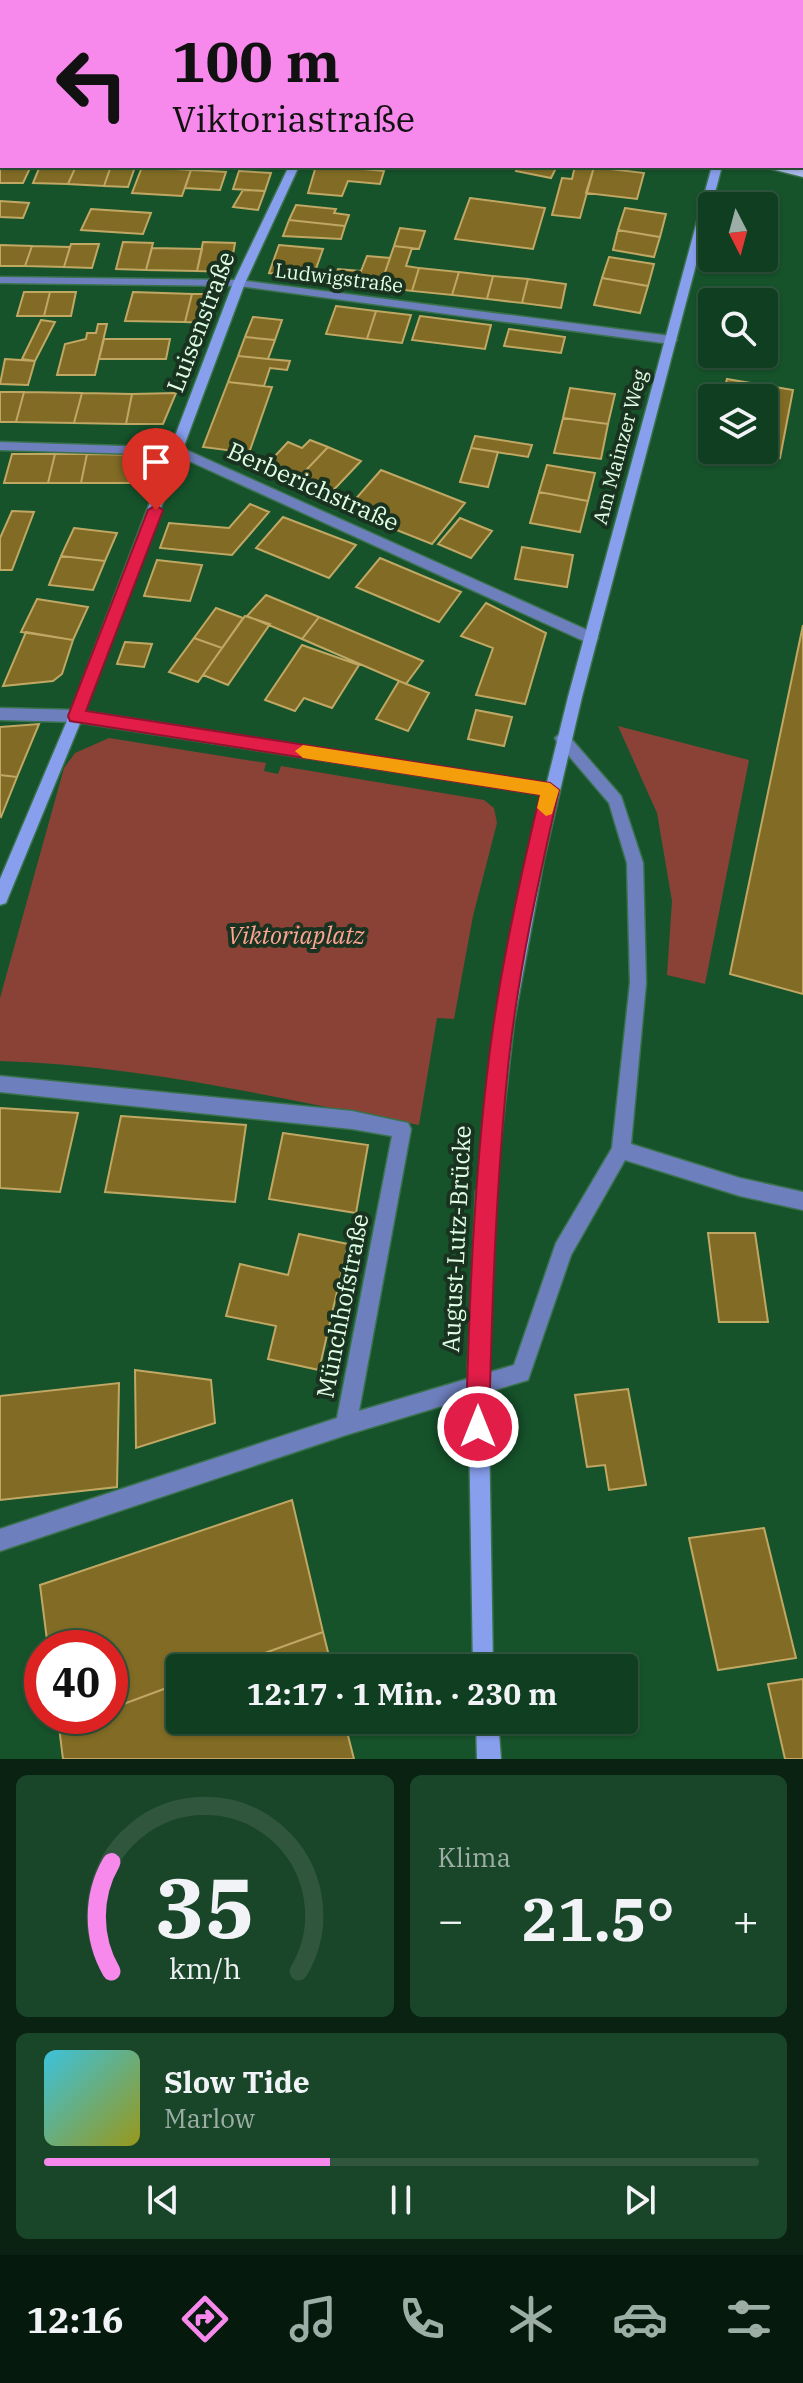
<!DOCTYPE html>
<html lang="de">
<meta charset="utf-8">
<style>
body{margin:0;font-family:"IBM Plex Serif",serif;background:#194529;color:#f1f3f6;height:100vh;display:flex;flex-direction:column;font-size:30px;white-space:nowrap}
*{box-sizing:border-box;margin:0}
p{font-size:26px;color:#9caea5}
.icon{flex:none;width:44px;height:44px;fill:none;stroke:currentColor;stroke-width:2;stroke-linecap:round;stroke-linejoin:round}
.map{position:relative;height:1759px;overflow:hidden}
.panel{display:flex;flex-direction:column;gap:16px;padding:16px;background:#092212;flex:1}
.panel>*{flex:none}
.top-card{position:absolute;left:0px;top:0px;width:804px;height:168px;box-shadow:0 2px 6px #0004,0 0 0 2px #30573e;background:#f788ec;color:#111;overflow:hidden}
.needle{width:52px;rotate:174deg}
.buttons{position:absolute;left:698px;top:192px;display:grid;gap:16px}
.buttons a{display:grid;place-items:center;width:80px;height:80px;border-radius:8px;background:#103e20;box-shadow:0 2px 6px #0004,0 0 0 2px #30573e;font-size:40px}
.speed{position:absolute;left:24px;top:1630px;display:flex;gap:16px;font-size:40px;font-weight:700;text-align:center}
.speed>*{display:grid;place-content:center;width:104px;height:104px;border-radius:50%;background:#103e20;box-shadow:0 2px 6px #0004,0 0 0 2px #30573e;line-height:1}
.speed .limit{border:12px solid #d22;background:#fff;color:#111}
.pin{position:absolute;display:grid;place-items:center;width:68px;height:68px;color:#fff;margin:-82px -34px;border-radius:50% 50% 50% 0;rotate:-45deg;box-shadow:0 0 8px #0007}
.pin .icon{rotate:45deg}
.me{position:absolute;width:88px;margin:-44px;rotate:0deg;stroke-linejoin:round;filter:drop-shadow(0 0 6px #0008)}
.turn{display:flex;align-items:center;gap:28px;height:168px;padding:0 40px;font-size:36px}
.turn .icon{width:104px;height:104px;stroke-width:2.5}
.turn b{display:block;font-size:56px;line-height:68px}
.big{font-size:60px;font-weight:700;line-height:1.1}
.panel .widget{flex:1;display:flex;flex-direction:column;justify-content:center;gap:12px;min-width:0;padding:0 28px;border-radius:12px;background:#194529}
.panel .dial{align-items:center;gap:0}
.dial svg{height:208px;overflow:visible;fill:none;stroke:#30573e;stroke-width:7;stroke-linecap:round;text-anchor:middle}
.dial text{fill:#f1f3f6;stroke:none}
.song{display:flex;align-items:center;gap:24px}
.cover{width:96px;height:96px;border-radius:12px;background:linear-gradient(135deg,hsl(190 70% 55%),hsl(60 70% 35%))}
.played{height:8px;border-radius:4px;background:linear-gradient(90deg,#f788ec 40%,#30573e 40%)}
.keys{display:flex;justify-content:space-around;direction:ltr}
.heat{display:flex;justify-content:space-between;align-items:center;font-size:44px;direction:ltr}
.panel .tiles{flex:1;display:grid;gap:16px;grid-template-columns:1fr 1fr}
.widget:last-child{grid-column:span 2}
.trip{position:absolute;left:166px;top:1654px;width:472px;height:80px;border-radius:8px;background:#103e20;box-shadow:0 2px 6px #0004,0 0 0 2px #30573e;font-weight:700;line-height:80px;text-align:center}
.tabs{display:flex;height:128px;justify-content:space-around;align-items:center;background:#06190d;color:#9caea5}
.tabs .icon{width:56px;height:56px}
.tabs .selected{color:#f788ec}
.tabs b{font-size:36px;color:#f1f3f6}
.map>svg:first-child{display:block}
.green{fill:#8a4236}
.building{fill:#816b25;stroke:#c0a864;stroke-width:2}
.lines{fill:none;stroke-linecap:round;stroke-linejoin:round}
.street-casing{stroke:#3a724d;stroke-width:3}
.secondary-casing{stroke:#3a724d;stroke-width:3}
.primary-casing{stroke:#3a724d;stroke-width:3}
.street{fill:#6d7fbd;fill-rule:evenodd}
.secondary{fill:#889fee;fill-rule:evenodd}
.primary{fill:#abbbed;fill-rule:evenodd}
.secondary-bridge-casing{stroke:#3a724d;stroke-width:23;stroke-linecap:butt}
.secondary-bridge{stroke:#889fee;stroke-width:20}
.route{fill:#e11d48;stroke:#92132f;stroke-width:2}
.slow{fill:#f59e0b}
.labels{text-anchor:middle;stroke-width:8;stroke-linejoin:round;paint-order:stroke}
.far-street-label{font-size:20px;fill:#e0ffe6;stroke:#1a3320}
.street-label{font-size:24px;fill:#e0ffe6;stroke:#1a3320}
.park-label{font-size:24px;font-style:italic;fill:#ffa393;stroke:#1a3320}
</style>
<div class="map">
<svg width="803" height="1759" viewBox="0 0 803 1759">
<rect width="100%" height="100%" fill="#16532b"/>
<path class="green" d="M 618,726 L 749,760 L 705,984 L 667,975 L 672,901 L 657,813 Z
M 109,738 L 266,763 L 264,771 L 278,774 L 281,766 L 484,800 L 494,808 L 497,823 L 473,916 L 454,1019 L 437,1018 L 419,1125 C 280,1099 142,1065 0,1061 L 0,998 L 64,768 L 75,753 Z"/>
<path class="building" d="M 70,0 L 151,0 L 163,2 L 68,2 Z
M 0,162 L 2,166 L 31,166 L 23,183 L 0,183 Z
M 40,166 L 76,166 L 68,184 L 33,183 Z
M 76,166 L 111,166 L 104,186 L 68,184 Z
M 111,166 L 135,167 L 128,187 L 104,186 Z
M 316,166 L 334,166 L 384,171 L 380,184 L 348,181 L 342,196 L 308,193 Z
M 519,166 L 557,166 L 551,178 L 516,171 Z
M 575,166 L 594,167 L 580,218 L 552,215 L 562,178 L 572,179 Z
M 142,167 L 191,170 L 182,196 L 132,193 Z
M 594,167 L 644,173 L 637,199 L 586,193 Z
M 191,170 L 226,172 L 220,190 L 185,188 Z
M 239,171 L 271,173 L 265,191 L 233,189 Z
M 243,190 L 265,191 L 258,210 L 233,207 Z
M 470,198 L 545,208 L 533,249 L 455,239 Z
M 0,201 L 29,203 L 23,218 L 0,217 Z
M 296,205 L 336,209 L 334,213 L 349,215 L 345,226 L 289,220 Z
M 625,208 L 666,214 L 660,237 L 618,230 Z
M 91,209 L 151,213 L 143,234 L 81,230 Z
M 289,220 L 345,226 L 341,239 L 283,236 Z
M 400,228 L 425,231 L 419,249 L 394,246 Z
M 618,230 L 660,237 L 654,257 L 613,250 Z
M 123,242 L 153,243 L 146,270 L 116,269 Z
M 203,242 L 235,243 L 230,272 L 197,271 Z
M 71,244 L 99,244 L 92,268 L 64,267 Z
M 0,245 L 32,246 L 25,266 L 0,266 Z
M 279,245 L 323,249 L 313,277 L 269,273 Z
M 32,246 L 70,247 L 64,267 L 25,266 Z
M 394,246 L 412,248 L 406,266 L 419,268 L 412,291 L 380,287 Z
M 152,248 L 202,249 L 197,271 L 146,270 Z
M 367,256 L 390,258 L 380,287 L 333,282 L 338,269 L 361,271 Z
M 609,257 L 654,264 L 648,286 L 602,278 Z
M 419,268 L 459,272 L 452,295 L 412,291 Z
M 459,272 L 493,276 L 487,299 L 452,295 Z
M 493,276 L 528,279 L 522,303 L 487,299 Z
M 602,278 L 648,286 L 640,313 L 594,305 Z
M 528,279 L 566,284 L 561,308 L 522,303 Z
M 24,292 L 50,292 L 44,316 L 17,316 Z
M 50,292 L 76,292 L 71,316 L 44,316 Z
M 133,292 L 192,294 L 185,322 L 125,321 Z
M 192,294 L 214,294 L 209,323 L 185,322 Z
M 336,306 L 376,311 L 367,339 L 326,334 Z
M 376,311 L 411,315 L 402,343 L 367,339 Z
M 420,316 L 491,325 L 485,349 L 412,340 Z
M 253,317 L 282,320 L 275,340 L 245,337 Z
M 41,320 L 55,322 L 35,361 L 22,359 Z
M 98,324 L 107,324 L 95,375 L 57,375 L 65,344 L 86,339 L 87,333 L 96,333 Z
M 509,329 L 565,337 L 561,353 L 504,346 Z
M 245,337 L 275,340 L 268,359 L 238,356 Z
M 104,339 L 170,339 L 166,359 L 99,359 Z
M 238,356 L 268,359 L 290,361 L 287,370 L 270,368 L 264,386 L 228,382 Z
M 5,359 L 35,361 L 28,385 L 0,384 Z
M 727,379 L 793,390 L 780,458 L 737,450 L 764,450 L 764,398 L 722,398 Z
M 228,382 L 272,387 L 249,453 L 203,447 Z
M 570,388 L 615,394 L 608,424 L 563,418 Z
M 0,392 L 24,392 L 16,422 L 0,422 Z
M 24,392 L 82,393 L 74,423 L 16,422 Z
M 82,393 L 132,394 L 126,424 L 74,423 Z
M 176,393 L 163,424 L 126,424 L 132,394 Z
M 563,418 L 608,424 L 601,459 L 554,453 Z
M 475,436 L 532,445 L 528,457 L 471,448 Z
M 310,440 L 328,447 L 292,485 L 260,472 L 288,442 L 302,448 Z
M 328,447 L 361,461 L 325,499 L 292,485 Z
M 471,448 L 498,452 L 488,487 L 460,482 Z
M 12,454 L 55,454 L 48,483 L 4,483 Z
M 55,454 L 87,454 L 81,483 L 48,483 Z
M 87,454 L 151,455 L 147,483 L 81,483 Z
M 547,465 L 595,473 L 588,501 L 539,492 Z
M 381,470 L 465,503 L 432,544 L 346,510 Z
M 539,492 L 588,501 L 580,532 L 530,523 Z
M 250,504 L 269,512 L 232,555 L 160,548 L 169,523 L 229,528 Z
M 12,511 L 34,512 L 12,570 L 0,570 L 0,538 Z
M 283,517 L 356,545 L 329,578 L 256,548 Z
M 460,518 L 492,531 L 471,558 L 438,544 Z
M 74,528 L 117,533 L 105,561 L 61,556 Z
M 522,547 L 573,555 L 567,587 L 515,579 Z
M 61,556 L 105,561 L 93,590 L 49,585 Z
M 380,558 L 461,592 L 439,622 L 356,587 Z
M 157,560 L 202,565 L 190,601 L 144,596 Z
M 266,595 L 319,617 L 302,639 L 247,616 Z
M 37,599 L 88,607 L 73,640 L 21,632 Z
M 486,603 L 546,633 L 525,704 L 476,695 L 493,648 L 461,636 Z
M 216,608 L 243,618 L 222,648 L 194,638 Z
M 245,616 L 270,624 L 228,685 L 203,675 Z
M 319,617 L 423,661 L 406,684 L 302,639 Z
M 803,625 L 803,994 L 730,974 Z
M 26,632 L 73,640 L 62,674 L 53,681 L 3,686 Z
M 194,638 L 222,648 L 198,682 L 169,672 Z
M 125,642 L 152,644 L 144,667 L 117,664 Z
M 302,645 L 359,665 L 332,708 L 304,698 L 295,711 L 265,700 Z
M 399,681 L 429,693 L 408,731 L 376,719 Z
M 476,710 L 512,717 L 504,746 L 468,739 Z
M 39,724 L 17,777 L 0,775 L 0,727 Z
M 0,775 L 17,777 L 1,817 L 0,816 Z
M 0,1108 L 78,1113 L 60,1192 L 0,1188 Z
M 121,1116 L 246,1125 L 235,1202 L 105,1192 Z
M 283,1133 L 368,1145 L 356,1213 L 269,1199 Z
M 708,1233 L 755,1233 L 768,1322 L 719,1322 Z
M 299,1234 L 348,1244 L 319,1370 L 268,1359 L 276,1326 L 226,1316 L 240,1264 L 288,1275 Z
M 135,1370 L 211,1380 L 215,1423 L 136,1448 Z
M 119,1383 L 117,1487 L 0,1500 L 0,1396 Z
M 628,1389 L 646,1485 L 609,1490 L 605,1465 L 587,1467 L 575,1395 Z
M 292,1500 L 323,1632 L 223,1668 L 180,1668 L 180,1683 L 110,1709 L 110,1648 L 48,1648 L 40,1585 Z
M 764,1528 L 796,1658 L 718,1670 L 689,1538 Z
M 323,1632 L 332,1668 L 223,1668 Z
M 803,1679 L 803,1759 L 785,1759 L 768,1684 Z
M 180,1683 L 180,1720 L 344,1720 L 354,1759 L 63,1759 L 59,1727 L 89,1716 L 110,1716 L 110,1709 Z
M 57,1716 L 89,1716 L 59,1727 Z"/>
<g class="lines">
<defs>
<path id="street" d="M 0,151 L 2,151 L 2,157 L 0,157 Z
M 0,277 L 239,280 L 671,336 L 677,340 L 671,344 L 239,286 L 0,283 Z
M 0,442 L 182,448 L 596,634 L 598,638 L 596,642 L 586,642 L 176,455 L 0,450 Z
M 0,708 L 76,710 L 550,784 L 558,790 L 550,796 L 76,722 L 0,720 Z
M 562,732 L 567,734 L 621,796 L 643,863 L 646,983 L 631,1144 L 740,1178 L 803,1192 L 803,1210 L 740,1196 L 625,1160 L 571,1255 L 528,1380 L 346,1435 L 0,1551 L 0,1529 L 337,1418 L 392,1136 L 352,1129 L 0,1092 L 0,1076 L 352,1111 L 408,1123 L 411,1129 L 359,1411 L 514,1365 L 556,1243 L 612,1148 L 630,983 L 627,863 L 609,803 L 557,742 L 555,738 Z"/>
<path id="secondary" d="M 289,166 L 299,166 L 245,283 L 83,716 L 8,898 L 6,903 L 0,905 L 0,879 L 69,716 L 233,283 Z
M 712,166 L 722,166 L 582,697 L 544,859 L 514,1022 L 495,1191 L 493,1197 L 486,1200 L 479,1197 L 477,1191 L 497,1022 L 528,859 L 568,697 Z
M 476,1720 L 498,1720 L 501,1759 L 477,1759 Z"/>
<path id="primary" d="M 0,23 L 2,23 L 2,30 L 0,30 Z
M 759,166 L 803,169 L 803,177 Z"/>
</defs>
<use href="#street" class="street-casing"/>
<use href="#secondary" class="secondary-casing"/>
<use href="#primary" class="primary-casing"/>
<use href="#street" class="street"/>
<use href="#secondary" class="secondary"/>
<use href="#primary" class="primary"/>
<defs>
<path id="secondary-bridge" d="M 483,1668 L 478,1365 L 486,1191"/>
</defs>
<use href="#secondary-bridge" class="secondary-bridge-casing"/>
<use href="#secondary-bridge" class="secondary-bridge"/>
</g>
<path class="route" d="M 156,505 L 163,510 L 86,711 L 550,783 L 559,790 C 539,878 519,968 509,1058 C 496,1181 492,1304 489,1427 L 486,1435 L 478,1439 L 470,1435 L 466,1427 C 469,1304 474,1181 489,1058 C 500,969 519,882 540,795 L 70,721 L 68,716 L 148,510 Z"/>
<path class="slow" d="M 303,745 L 550,783 L 559,790 L 552,814 L 546,816 L 537,808 L 540,795 L 303,758 L 295,751 Z"/>
<g class="labels">
<g class="far-street-label">
<text transform="translate(339 278) rotate(7)" y="7">Ludwigstraße</text>
<text transform="translate(620 447) rotate(-75)" y="7">Am Mainzer Weg</text>
</g>
<g class="street-label">
<text transform="translate(201 322) rotate(-69)" y="8">Luisenstraße</text>
<text transform="translate(313 487) rotate(24)" y="8">Berberichstraße</text>
<text transform="translate(457 1239) rotate(-87)" y="8">August-Lutz-Brücke</text>
<text transform="translate(343 1306) rotate(-79)" y="8">Münchhofstraße</text>
</g>
<g class="park-label">
<text x="296" y="944">Viktoriaplatz</text>
</g>
</g>
</svg>
<div class="buttons">
<a><svg class="needle" viewBox="-14 -14 28 28"><path d="M0-13l5 13h-10z" fill="#e53935"/><path d="M0 13l5-13h-10z" fill="#9caea5"/></svg></a>
<a><svg class="icon" aria-label="search" viewBox="0 0 24 24"><circle cx="10" cy="10" r="6"/><path d="M15 15l6 6"/></svg></a>
<a><svg class="icon" aria-label="layers" viewBox="0 0 24 24"><path d="M12 4l9 5-9 5-9-5zM3 14l9 5 9-5"/></svg></a>
</div>
<div class="speed"><div class="limit">40</div></div>
<div class="pin" style="left:156px;top:510px;background:#d93025"><svg class="icon" aria-label="arrive" viewBox="0 0 24 24"><path d="M6 21V4h12l-3 4 3 4H6"/></svg></div>
<svg class="me" style="left:478px;top:1427px" viewBox="-20 -20 40 40"><circle r="17" fill="#e11d48" stroke="#fff" stroke-width="3"/><path d="M0-11L8 9 0 5-8 9z" fill="#fff"/></svg>
<div class="trip">12:17 · 1 Min. · 230 m</div>
<div class="top-card">
<div class="turn"><svg class="icon" aria-label="left" viewBox="0 0 24 24"><path d="M17 20v-9H6M10 6l-5 5 5 5"/></svg><div><b>100 m</b>Viktoriastraße</div></div>
</div>
</div>
<section class="panel">
<div class="tiles">
<div class="widget dial"><svg viewBox="0 0 100 80">
<path d="M14 69A42 42 0 1 1 86 69"/>
<path d="M14 69A42 42 0 0 1 14 27" stroke="#f788ec"/>
<text x="50" y="56" font-size="32" font-weight="700">35</text>
<text x="50" y="72" font-size="11">km/h</text>
</svg></div>
<div class="widget"><p>Klima</p>
<div class="heat"><a>−</a><b class="big">21.5°</b><a>+</a></div>
</div>
<div class="widget">
<div class="song"><i class="cover"></i><div><b>Slow Tide</b><p>Marlow</p></div></div>
<div class="played"></div>
<div class="keys"><svg class="icon" aria-label="previous" viewBox="0 0 24 24"><path d="M18 5L8 12l10 7zM5 5v14"/></svg><svg class="icon" aria-label="pause" viewBox="0 0 24 24"><path d="M8 5v14M16 5v14"/></svg><svg class="icon" aria-label="next" viewBox="0 0 24 24"><path d="M6 5l10 7-10 7zM19 5v14"/></svg></div>
</div>
</div>
</section>
<nav class="tabs">
<b>12:16</b>
<svg class="icon selected" aria-label="directions" viewBox="0 0 24 24"><path d="M12 3l9 9-9 9-9-9zM9 14v-3h6M13 9l2 2-2 2"/></svg>
<svg class="icon" aria-label="music" viewBox="0 0 24 24"><path d="M9 18V5l10-2v13"/><circle cx="6" cy="18" r="3"/><circle cx="16" cy="16" r="3"/></svg>
<svg class="icon" aria-label="phone" viewBox="0 0 24 24"><path d="M5 4h4l2 5-3 2q2 4 5 5l2-3 5 2v4C11 20 4 13 5 4z"/></svg>
<svg class="icon" aria-label="climate" viewBox="0 0 24 24"><path d="M12 3v18M4 7l16 10M4 17L20 7"/></svg>
<svg class="icon" aria-label="car" viewBox="0 0 24 24"><path d="M5 17H2v-5l4-1 3-4h7l3 4 3 1v5h-3M9 17h6M6 11h13"/><circle cx="7" cy="17" r="2"/><circle cx="17" cy="17" r="2"/></svg>
<svg class="icon" aria-label="filters" viewBox="0 0 24 24"><path d="M4 7h16M4 17h16"/><circle cx="9" cy="7" r="2"/><circle cx="15" cy="17" r="2"/></svg>
</nav>
